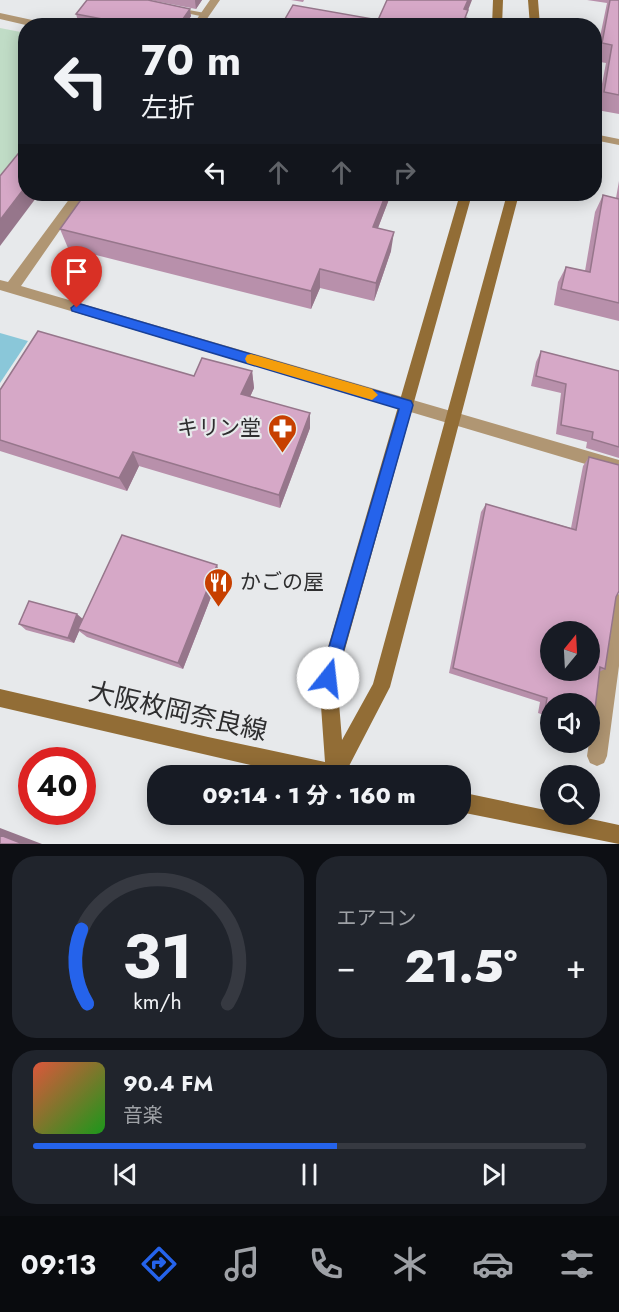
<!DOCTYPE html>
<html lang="ja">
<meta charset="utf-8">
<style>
body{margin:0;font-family:Jost,"Noto Sans JP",sans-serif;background:#20242c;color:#f1f3f6;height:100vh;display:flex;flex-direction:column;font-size:22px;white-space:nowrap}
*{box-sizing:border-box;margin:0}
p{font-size:20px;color:#9ea1a6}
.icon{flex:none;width:33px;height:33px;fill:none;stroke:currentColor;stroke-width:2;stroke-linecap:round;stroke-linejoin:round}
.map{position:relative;height:844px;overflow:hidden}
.panel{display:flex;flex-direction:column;gap:12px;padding:12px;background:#0d0f14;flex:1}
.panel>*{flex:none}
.banner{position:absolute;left:18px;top:18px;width:584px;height:183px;border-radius:24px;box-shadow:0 3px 15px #0003;background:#171b24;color:#f1f3f6;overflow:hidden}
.needle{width:39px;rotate:18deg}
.tools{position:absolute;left:540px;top:621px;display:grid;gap:12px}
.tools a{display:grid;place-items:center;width:60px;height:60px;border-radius:50%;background:#171b24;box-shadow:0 3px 15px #0003;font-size:30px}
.speed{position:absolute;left:18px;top:747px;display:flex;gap:12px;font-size:30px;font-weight:700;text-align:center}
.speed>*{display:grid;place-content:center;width:78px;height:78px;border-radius:50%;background:#171b24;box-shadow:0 3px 15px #0003;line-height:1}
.speed .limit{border:9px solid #d22;background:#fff;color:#111}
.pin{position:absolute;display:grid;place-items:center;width:51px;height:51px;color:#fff;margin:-62px -26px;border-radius:50% 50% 50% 0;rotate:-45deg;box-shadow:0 0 6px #0007}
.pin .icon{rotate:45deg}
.me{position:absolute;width:66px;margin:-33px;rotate:16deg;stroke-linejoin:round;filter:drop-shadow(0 0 4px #0008)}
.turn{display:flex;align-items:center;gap:21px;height:126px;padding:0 24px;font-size:27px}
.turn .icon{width:78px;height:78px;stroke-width:2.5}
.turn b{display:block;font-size:42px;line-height:51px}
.lanes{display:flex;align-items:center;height:57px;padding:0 24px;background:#0003;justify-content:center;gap:30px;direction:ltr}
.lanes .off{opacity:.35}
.big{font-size:45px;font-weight:800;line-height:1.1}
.panel .widget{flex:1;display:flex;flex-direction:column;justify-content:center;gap:9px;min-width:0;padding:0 21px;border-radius:24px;background:#20242c}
.panel .dial{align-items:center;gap:0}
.dial svg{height:156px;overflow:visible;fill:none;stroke:#363941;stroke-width:7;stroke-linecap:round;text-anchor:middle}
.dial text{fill:#f1f3f6;stroke:none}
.song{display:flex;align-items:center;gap:18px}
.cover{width:72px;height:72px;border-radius:9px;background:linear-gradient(135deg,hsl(10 70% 55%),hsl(120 70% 35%))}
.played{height:6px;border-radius:3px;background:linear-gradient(90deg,#2563eb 55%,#363941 55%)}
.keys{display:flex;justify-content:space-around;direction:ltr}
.heat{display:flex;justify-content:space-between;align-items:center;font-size:33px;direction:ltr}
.panel .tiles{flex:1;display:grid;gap:12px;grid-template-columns:1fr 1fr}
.widget:last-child{grid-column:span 2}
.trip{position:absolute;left:147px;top:765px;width:324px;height:60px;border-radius:24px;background:#171b24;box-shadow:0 3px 15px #0003;font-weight:800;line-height:60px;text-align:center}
.tabs{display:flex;height:96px;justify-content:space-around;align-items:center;background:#090b0e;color:#9ea1a6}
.tabs .icon{width:42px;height:42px}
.tabs .active{color:#2563eb}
.tabs b{font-size:27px;color:#f1f3f6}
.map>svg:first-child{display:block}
.green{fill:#c0dcc6}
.water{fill:#8ac7d9}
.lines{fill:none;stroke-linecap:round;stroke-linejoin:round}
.lane{fill:#b09673;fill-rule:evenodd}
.street{fill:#b09673;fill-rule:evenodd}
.secondary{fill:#926d36;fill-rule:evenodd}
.wall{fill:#b890ab}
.shaded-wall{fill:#96768b}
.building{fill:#d6a8c7;stroke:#96768b;stroke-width:1.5;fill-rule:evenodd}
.route{fill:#2563eb;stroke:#184099;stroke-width:1.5}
.slow{fill:#f59e0b}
.labels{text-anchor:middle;stroke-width:4.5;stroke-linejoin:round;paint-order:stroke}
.poi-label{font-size:21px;fill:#2e2e2f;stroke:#e7e9eb;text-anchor:end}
.near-street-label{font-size:26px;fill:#2e2e2f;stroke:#e7e9eb}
</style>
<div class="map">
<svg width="619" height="844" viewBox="0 0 619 844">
<rect width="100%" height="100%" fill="#e7e9eb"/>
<path class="green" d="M 0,28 L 26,33 L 25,155 L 0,187 Z"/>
<path class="water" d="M 0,333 L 28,341 L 0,383 Z"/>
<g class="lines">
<path class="lane" d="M 178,8 L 205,13 L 208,15 L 205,17 L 176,11 L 176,9 Z
M 594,134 L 619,139 L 619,145 L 594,140 Z"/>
<path class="street" d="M 210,0 L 220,0 L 202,26 L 192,26 Z
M 0,13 L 46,23 L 51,26 L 30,26 L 0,19 Z
M 73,194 L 85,194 L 21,286 L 619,460 L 619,474 L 0,290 L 0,280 L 8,282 Z
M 619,594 L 619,666 L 607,756 L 604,763 L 597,766 L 590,763 L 587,756 L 610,603 L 613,597 Z"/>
<path class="secondary" d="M 493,0 L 503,0 L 502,26 L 492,26 Z
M 528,0 L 538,0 L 540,26 L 530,26 Z
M 460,194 L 472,194 L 337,678 L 342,740 L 373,684 L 507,194 L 519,194 L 390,687 L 348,768 L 351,776 L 298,776 L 0,707 L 0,689 L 208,737 L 325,762 L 319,678 Z
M 460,792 L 550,811 L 550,814 L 568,814 L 619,825 L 619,844 L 460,812 Z"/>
</g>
<path class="wall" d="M 150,0 L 202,0 L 196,9 Z
M 291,0 L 304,0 L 303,2 Z
M 587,0 L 619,0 L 619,114 L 597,110 L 606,63 L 595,61 L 607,3 Z
M 76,14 L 191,16 L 185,26 L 101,26 L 78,21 Z
M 619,181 L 619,321 L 554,305 L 558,282 L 566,267 L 585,271 L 595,212 L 603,195 L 616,198 Z
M 85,194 L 391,194 L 378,228 L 391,251 L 374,301 L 320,288 L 311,309 L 68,248 L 60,229 Z
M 541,351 L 619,371 L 619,458 L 586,448 L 587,442 L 556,434 L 561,393 L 531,386 L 536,362 Z
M 252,371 L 254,388 L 250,397 L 310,413 L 310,428 L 280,508 L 139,466 L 127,491 L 0,451 L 0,390 Z
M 589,457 L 619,465 L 619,592 L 616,597 L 605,669 L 599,672 L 593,726 L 590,727 L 590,704 L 550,704 L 550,717 L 538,713 L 540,702 L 449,673 L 481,512 L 486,504 L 571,528 L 583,466 Z
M 220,574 L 183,669 L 87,637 L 79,631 L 74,643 L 26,630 L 19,624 L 83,619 Z"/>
<path class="shaded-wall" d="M 195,0 L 202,0 L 196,9 L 195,1 Z
M 468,0 L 472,0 L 462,26 L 464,9 Z
M 190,9 L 191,16 L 185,26 L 178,26 Z
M 26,186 L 26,194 L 39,194 L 0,246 L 0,220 Z
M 386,194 L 391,194 L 371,246 L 373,227 Z
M 394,232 L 391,251 L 374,301 L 376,283 Z
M 320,269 L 320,288 L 311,309 L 311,291 Z
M 252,371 L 254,388 L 244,410 L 241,394 Z
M 310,413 L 310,428 L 280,508 L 279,495 Z
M 133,452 L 139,466 L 127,491 L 119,478 Z
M 217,565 L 220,574 L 183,669 L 178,663 Z
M 77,614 L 84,620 L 74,643 L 68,638 Z
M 0,828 L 42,844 L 23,844 L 0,835 Z"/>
<path class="building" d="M 87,0 L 148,0 L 190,9 L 178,26 L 139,26 L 76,14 Z
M 387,0 L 468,0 L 464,9 L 468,10 L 465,18 L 470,19 L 467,26 L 281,26 L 293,5 L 378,20 Z
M 610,0 L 619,0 L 619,95 L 604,92 L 612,45 L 602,43 Z
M 26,144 L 26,186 L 0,220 L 0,176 Z
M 85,194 L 386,194 L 373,227 L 394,232 L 376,283 L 320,269 L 311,291 L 60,229 Z
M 603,195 L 619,199 L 619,303 L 561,289 L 566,267 L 590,272 Z
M 38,331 L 194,376 L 202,358 L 252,371 L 241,394 L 310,413 L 279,495 L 133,452 L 119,478 L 0,440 L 0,390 Z
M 541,351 L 619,371 L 619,447 L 592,439 L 593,432 L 561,425 L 566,384 L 536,376 Z
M 589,457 L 619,465 L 619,591 L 616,597 L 605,669 L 600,667 L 593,726 L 590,725 L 590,704 L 550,704 L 550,712 L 545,710 L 547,698 L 453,668 L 486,504 L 576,530 ZM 550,632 L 590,632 L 590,670 L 550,670 Z
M 122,535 L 217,565 L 178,663 L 78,629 Z
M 29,601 L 77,614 L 68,638 L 19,624 Z
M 0,835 L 23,844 L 0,844 Z"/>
<path class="route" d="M 77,303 L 411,401 L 413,405 L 334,684 L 328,686 L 322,684 L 320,678 L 399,409 L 72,311 L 71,308 Z"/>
<path class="slow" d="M 251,354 L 372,389 L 378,395 L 372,400 L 247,363 L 245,359 L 247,355 Z"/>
<defs>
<symbol id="pharmacy-pin" viewBox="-11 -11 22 30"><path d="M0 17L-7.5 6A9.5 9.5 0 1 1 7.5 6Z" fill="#c74000" stroke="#e7e9eb"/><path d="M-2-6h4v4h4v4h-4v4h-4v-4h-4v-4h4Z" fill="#fff"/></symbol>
<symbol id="restaurant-pin" viewBox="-11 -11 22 30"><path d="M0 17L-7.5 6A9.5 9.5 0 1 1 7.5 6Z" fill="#c74000" stroke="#e7e9eb"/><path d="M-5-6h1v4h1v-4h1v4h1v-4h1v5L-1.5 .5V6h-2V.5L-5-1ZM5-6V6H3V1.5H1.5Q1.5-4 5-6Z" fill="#fff"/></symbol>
</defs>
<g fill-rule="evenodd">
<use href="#pharmacy-pin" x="266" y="412" width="33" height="45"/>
<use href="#restaurant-pin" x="202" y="566" width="33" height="45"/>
</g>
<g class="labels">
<g class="poi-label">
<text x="261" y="435">キリン堂</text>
<text x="240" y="589" text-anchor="start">かごの屋</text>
</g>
<g class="near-street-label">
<text transform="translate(178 711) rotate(13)" y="9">大阪枚岡奈良線</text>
</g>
</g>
</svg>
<div class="tools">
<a><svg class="needle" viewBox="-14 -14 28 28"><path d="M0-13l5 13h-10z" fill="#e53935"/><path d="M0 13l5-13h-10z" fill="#9ea1a6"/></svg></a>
<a><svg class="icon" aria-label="sound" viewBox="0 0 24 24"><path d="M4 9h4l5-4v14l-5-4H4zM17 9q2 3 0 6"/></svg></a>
<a><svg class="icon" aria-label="search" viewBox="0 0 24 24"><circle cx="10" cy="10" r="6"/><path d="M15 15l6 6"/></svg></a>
</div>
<div class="speed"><div class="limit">40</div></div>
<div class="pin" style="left:77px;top:308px;background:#d93025"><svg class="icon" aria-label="arrive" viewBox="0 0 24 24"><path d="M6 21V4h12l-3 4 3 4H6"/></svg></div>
<svg class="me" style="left:328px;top:678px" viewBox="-20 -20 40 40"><circle r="19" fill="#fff"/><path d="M0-13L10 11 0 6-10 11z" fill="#2563eb"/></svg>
<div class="trip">09:14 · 1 分 · 160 m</div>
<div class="banner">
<div class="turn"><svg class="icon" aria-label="left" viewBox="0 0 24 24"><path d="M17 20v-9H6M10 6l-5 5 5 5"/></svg><div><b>70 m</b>左折</div></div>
<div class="lanes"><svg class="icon" aria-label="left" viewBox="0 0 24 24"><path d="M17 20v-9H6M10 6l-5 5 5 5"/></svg><svg class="icon off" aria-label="ahead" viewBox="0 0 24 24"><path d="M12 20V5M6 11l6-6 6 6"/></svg><svg class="icon off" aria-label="ahead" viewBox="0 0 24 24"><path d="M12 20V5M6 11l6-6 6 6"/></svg><svg class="icon off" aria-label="right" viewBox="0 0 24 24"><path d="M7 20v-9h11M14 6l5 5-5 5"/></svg></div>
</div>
</div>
<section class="panel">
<div class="tiles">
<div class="widget dial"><svg viewBox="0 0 100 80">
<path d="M14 69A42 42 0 1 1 86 69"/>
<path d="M14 69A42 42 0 0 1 11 31" stroke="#2563eb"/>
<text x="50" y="56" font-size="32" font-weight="700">31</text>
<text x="50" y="72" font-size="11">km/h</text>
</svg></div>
<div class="widget"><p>エアコン</p>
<div class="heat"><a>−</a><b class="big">21.5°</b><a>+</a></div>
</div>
<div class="widget">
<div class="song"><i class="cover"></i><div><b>90.4 FM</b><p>音楽</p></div></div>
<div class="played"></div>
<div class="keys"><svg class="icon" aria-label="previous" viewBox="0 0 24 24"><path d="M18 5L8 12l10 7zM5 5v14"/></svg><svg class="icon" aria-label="pause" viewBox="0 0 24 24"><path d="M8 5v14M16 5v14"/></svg><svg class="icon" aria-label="next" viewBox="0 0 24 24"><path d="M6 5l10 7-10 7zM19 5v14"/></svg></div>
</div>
</div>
</section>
<nav class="tabs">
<b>09:13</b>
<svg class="icon active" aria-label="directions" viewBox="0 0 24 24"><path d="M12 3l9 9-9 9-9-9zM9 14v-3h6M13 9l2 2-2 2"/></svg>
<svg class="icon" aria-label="music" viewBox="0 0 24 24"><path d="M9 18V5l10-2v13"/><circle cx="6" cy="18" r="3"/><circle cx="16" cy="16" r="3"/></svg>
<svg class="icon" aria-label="phone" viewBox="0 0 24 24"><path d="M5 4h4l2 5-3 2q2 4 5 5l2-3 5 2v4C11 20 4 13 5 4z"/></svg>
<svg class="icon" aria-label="climate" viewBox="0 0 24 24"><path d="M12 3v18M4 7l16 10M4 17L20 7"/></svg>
<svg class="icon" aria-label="car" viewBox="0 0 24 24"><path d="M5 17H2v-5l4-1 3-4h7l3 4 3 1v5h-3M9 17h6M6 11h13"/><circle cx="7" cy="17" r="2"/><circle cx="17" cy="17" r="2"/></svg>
<svg class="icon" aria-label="filters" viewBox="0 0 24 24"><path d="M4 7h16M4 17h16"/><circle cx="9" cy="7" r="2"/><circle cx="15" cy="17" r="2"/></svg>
</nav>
